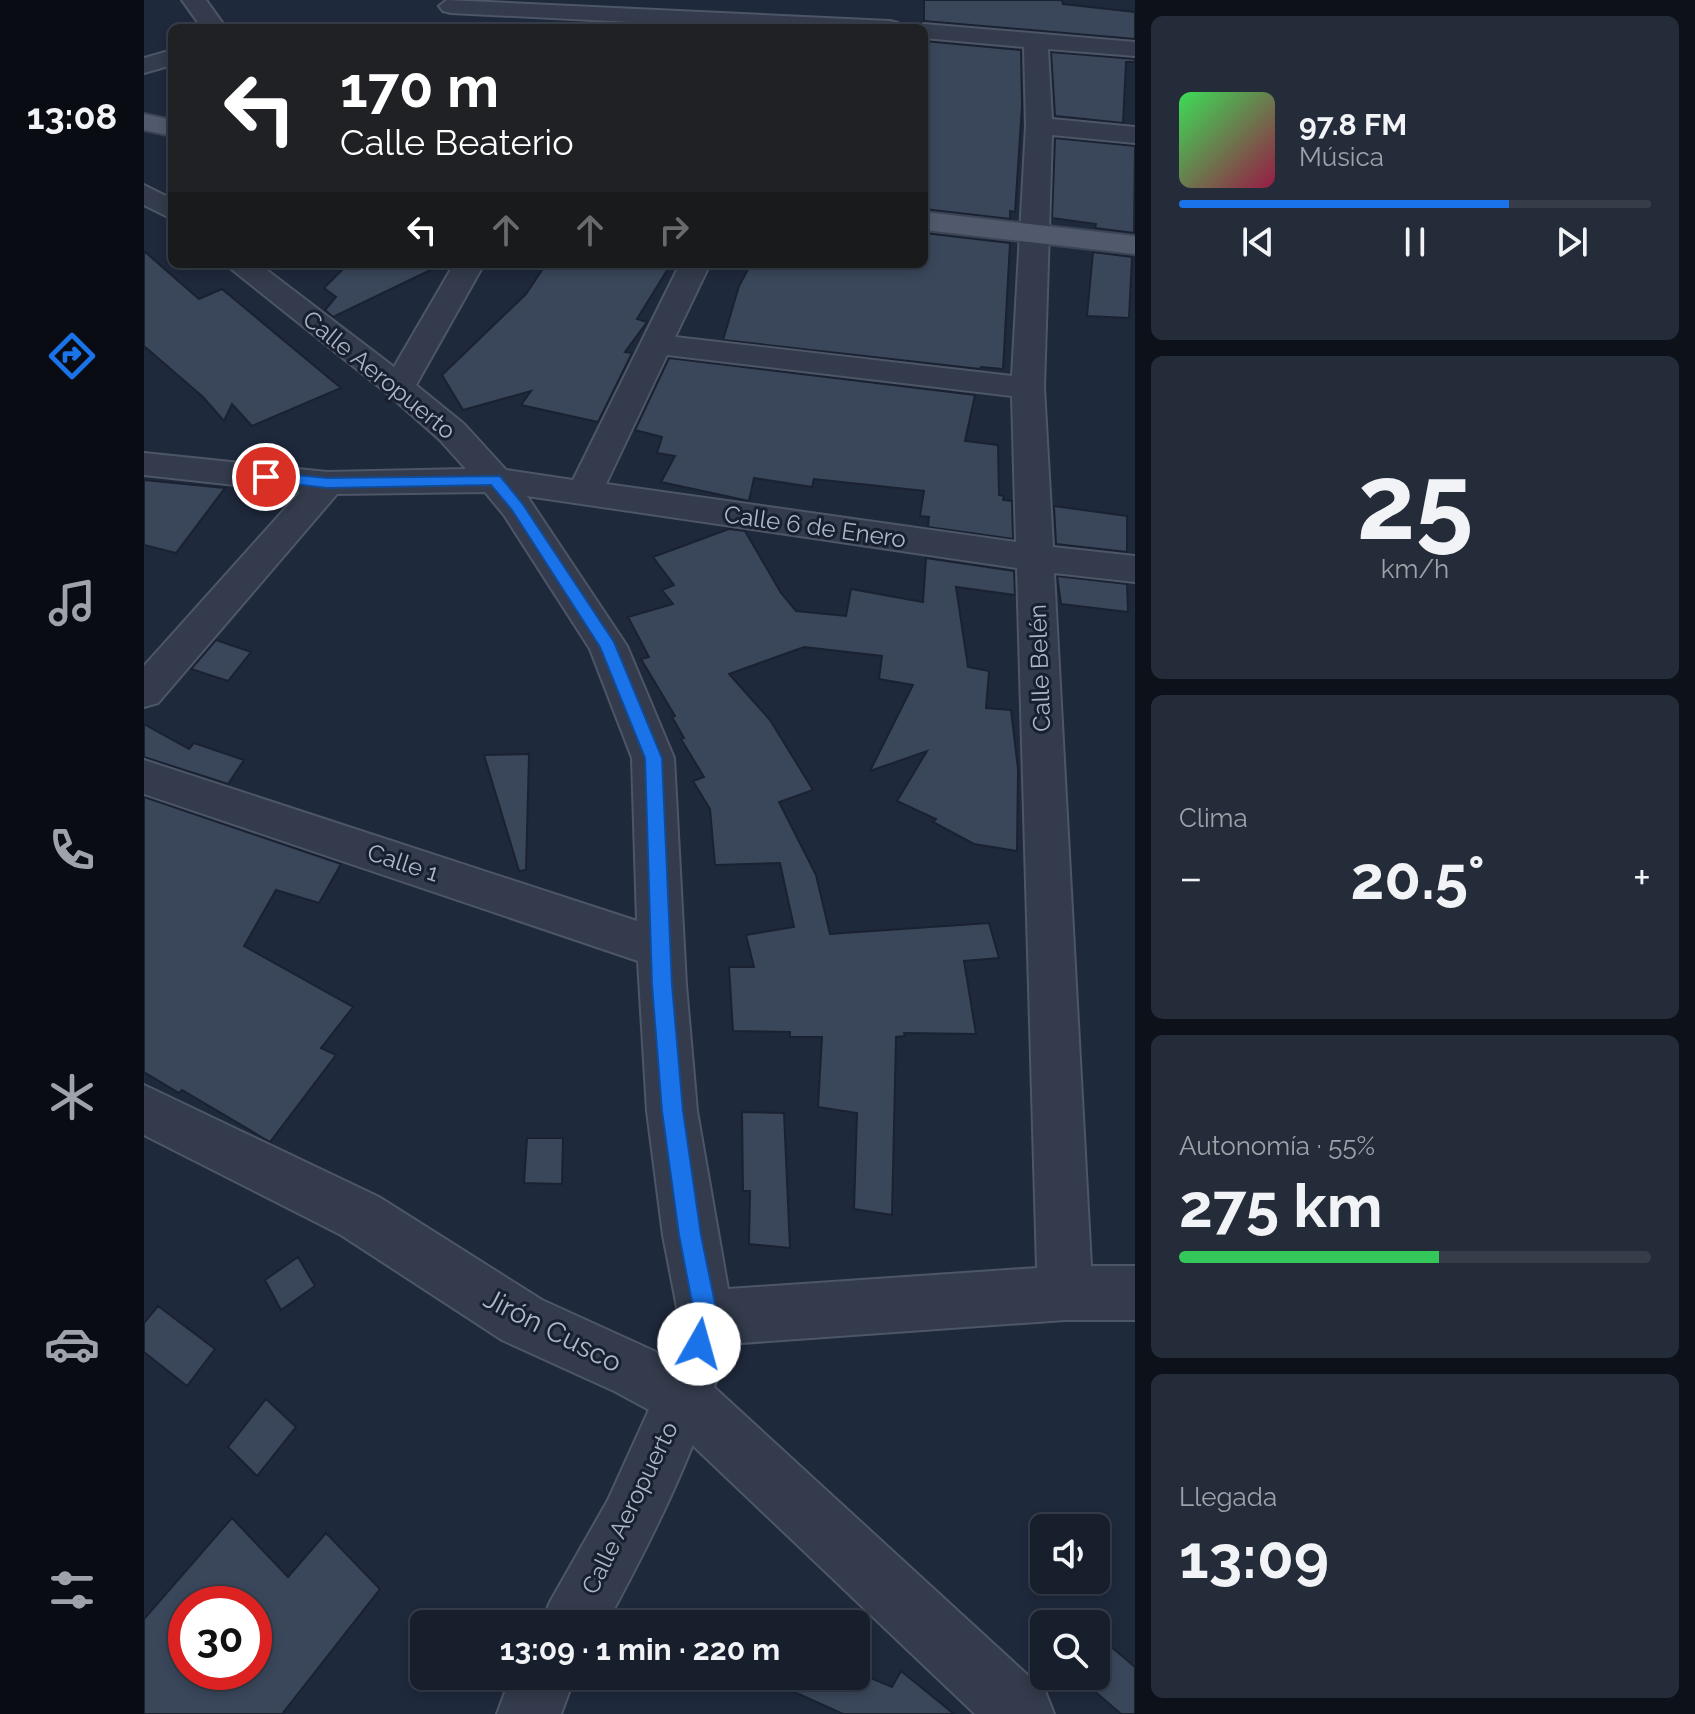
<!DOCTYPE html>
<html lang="es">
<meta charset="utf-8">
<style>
body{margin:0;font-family:Raleway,sans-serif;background:#242c39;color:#f1f3f6;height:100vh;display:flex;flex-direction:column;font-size:30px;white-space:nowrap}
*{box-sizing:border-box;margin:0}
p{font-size:26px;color:#9ea2aa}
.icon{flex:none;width:44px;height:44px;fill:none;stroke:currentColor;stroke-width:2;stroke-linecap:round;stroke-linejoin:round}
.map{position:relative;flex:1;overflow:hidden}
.panel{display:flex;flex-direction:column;gap:16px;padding:16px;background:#0d1119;width:560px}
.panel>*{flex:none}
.guide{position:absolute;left:24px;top:24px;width:760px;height:244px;border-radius:12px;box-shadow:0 4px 12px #0003,0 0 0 2px #363d49;background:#202124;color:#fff;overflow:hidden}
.controls{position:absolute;left:886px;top:1514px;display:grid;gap:16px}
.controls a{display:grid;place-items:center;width:80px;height:80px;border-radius:12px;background:#171f2d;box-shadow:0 4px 12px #0003,0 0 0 2px #363d49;font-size:40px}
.speed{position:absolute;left:24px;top:1586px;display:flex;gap:16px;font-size:40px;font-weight:700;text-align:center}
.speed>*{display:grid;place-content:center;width:104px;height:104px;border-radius:50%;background:#171f2d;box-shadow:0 4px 12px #0003,0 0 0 2px #363d49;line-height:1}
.speed .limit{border:12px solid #d22;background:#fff;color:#111}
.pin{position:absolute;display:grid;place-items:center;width:68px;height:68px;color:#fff;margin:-34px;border:4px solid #fff;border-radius:50%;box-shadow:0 2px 8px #0007}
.me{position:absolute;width:88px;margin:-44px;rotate:7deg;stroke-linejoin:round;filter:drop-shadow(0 0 6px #0008)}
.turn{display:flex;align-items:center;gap:28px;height:168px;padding:0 40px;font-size:36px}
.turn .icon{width:104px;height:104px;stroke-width:2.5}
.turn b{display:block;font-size:56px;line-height:68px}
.lanes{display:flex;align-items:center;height:76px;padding:0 40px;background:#0003;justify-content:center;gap:40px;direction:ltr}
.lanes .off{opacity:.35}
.big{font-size:60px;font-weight:700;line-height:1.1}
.panel .widget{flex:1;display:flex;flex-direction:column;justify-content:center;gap:12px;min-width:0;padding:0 28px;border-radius:12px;background:#242c39}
.panel .dial{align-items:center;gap:0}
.dial b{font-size:104px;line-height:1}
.song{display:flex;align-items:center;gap:24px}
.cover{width:96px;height:96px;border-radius:12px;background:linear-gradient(135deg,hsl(130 70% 55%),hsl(340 70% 35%))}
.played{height:8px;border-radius:4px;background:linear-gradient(90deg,#1a73e8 70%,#363d49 70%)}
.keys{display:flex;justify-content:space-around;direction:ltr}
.heat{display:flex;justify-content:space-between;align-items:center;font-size:44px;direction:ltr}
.charge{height:12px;border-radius:6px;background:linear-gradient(90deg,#34c759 55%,#363d49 0)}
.trip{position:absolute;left:266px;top:1610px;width:460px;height:80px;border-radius:12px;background:#171f2d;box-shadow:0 4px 12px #0003,0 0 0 2px #363d49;font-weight:700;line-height:80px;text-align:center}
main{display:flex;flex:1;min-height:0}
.tabs{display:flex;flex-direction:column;width:144px;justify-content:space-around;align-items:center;background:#090c12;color:#9ea2aa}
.tabs .icon{width:56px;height:56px}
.tabs .current{color:#1a73e8}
.tabs b{font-size:36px;color:#f1f3f6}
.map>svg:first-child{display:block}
.building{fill:#3a475b;stroke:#1a2232;stroke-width:2;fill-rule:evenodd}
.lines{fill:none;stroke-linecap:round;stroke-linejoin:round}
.minor-casing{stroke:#4d5666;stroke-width:4}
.tertiary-casing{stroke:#4d5666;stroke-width:4}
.primary-casing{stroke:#3c4455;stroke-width:4}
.minor{fill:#333b4c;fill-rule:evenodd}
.tertiary{fill:#333b4c;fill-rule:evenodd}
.primary{fill:#505a6c;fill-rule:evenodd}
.route{fill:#1a73e8;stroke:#114b97;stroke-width:2}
.labels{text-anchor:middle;stroke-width:6;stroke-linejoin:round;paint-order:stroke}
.street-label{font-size:24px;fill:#adb6c8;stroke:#182030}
.near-street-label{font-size:28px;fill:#adb6c8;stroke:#182030}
</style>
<main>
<nav class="tabs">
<b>13:08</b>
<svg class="icon current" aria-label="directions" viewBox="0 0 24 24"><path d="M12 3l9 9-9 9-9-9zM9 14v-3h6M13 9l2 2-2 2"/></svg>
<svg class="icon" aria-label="music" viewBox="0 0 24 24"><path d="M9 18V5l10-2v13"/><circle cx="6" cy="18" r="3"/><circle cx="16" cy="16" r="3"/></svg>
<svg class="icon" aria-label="phone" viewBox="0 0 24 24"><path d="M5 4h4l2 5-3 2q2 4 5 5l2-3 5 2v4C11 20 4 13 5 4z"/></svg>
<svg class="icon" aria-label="climate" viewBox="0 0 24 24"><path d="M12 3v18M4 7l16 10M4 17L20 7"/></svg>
<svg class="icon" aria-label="car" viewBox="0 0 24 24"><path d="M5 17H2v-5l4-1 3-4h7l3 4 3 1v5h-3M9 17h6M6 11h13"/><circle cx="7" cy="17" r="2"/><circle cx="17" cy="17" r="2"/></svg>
<svg class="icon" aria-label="filters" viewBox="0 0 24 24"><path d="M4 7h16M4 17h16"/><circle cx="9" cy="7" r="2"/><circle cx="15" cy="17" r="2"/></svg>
</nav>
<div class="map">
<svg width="991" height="1714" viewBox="0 0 991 1714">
<rect width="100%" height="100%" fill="#1f293c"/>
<path class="building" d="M 780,0 L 918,0 L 919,4 L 991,12 L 991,39 L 780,21 Z
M 780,41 L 877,50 L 878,106 L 871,212 L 866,211 L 866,219 L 780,209 Z
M 907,52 L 991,59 L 991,62 L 982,62 L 979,123 L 911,116 Z
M 911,138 L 991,146 L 990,233 L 951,228 L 952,224 L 908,218 Z
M 780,233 L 866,243 L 859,369 L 837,367 L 836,369 L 579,340 L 595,286 L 607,264 L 780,264 Z
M 0,251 L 55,299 L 78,289 L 197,388 L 108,426 L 88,404 L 80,421 L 59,397 L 0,346 Z
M 949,252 L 988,257 L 985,318 L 943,316 Z
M 218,264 L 299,264 L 189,317 L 181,310 L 192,297 L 180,288 L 202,266 L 214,269 Z
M 402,264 L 527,264 L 493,319 L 503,322 L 481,352 L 488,353 L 454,422 L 377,405 L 387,391 L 319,410 L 298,375 L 382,294 Z
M 525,358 L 831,395 L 821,441 L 854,445 L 855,495 L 860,496 L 859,500 L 868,501 L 869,539 L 784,527 L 785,517 L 776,516 L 780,491 L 670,479 L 668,487 L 610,478 L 605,501 L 517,482 L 531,456 L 513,453 L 518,437 L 491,430 Z
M 0,480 L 81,488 L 32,553 L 0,545 Z
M 910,506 L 983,516 L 983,552 L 912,544 Z
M 585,529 L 601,531 L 637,593 L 652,611 L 702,616 L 707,589 L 779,602 L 782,558 L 870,571 L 871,595 L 812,587 L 824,667 L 845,671 L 842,708 L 867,710 L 874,769 L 873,851 L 830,844 L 789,822 L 792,819 L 753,801 L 783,751 L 726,771 L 769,685 L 735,679 L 738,656 L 660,647 L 585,674 L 626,720 L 669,790 L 635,802 L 672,875 L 686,934 L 845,923 L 855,958 L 820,961 L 832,1034 L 760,1033 L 761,1036 L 752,1037 L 748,1215 L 710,1209 L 713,1113 L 674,1107 L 678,1037 L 646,1037 L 646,1032 L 589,1031 L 585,967 L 610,967 L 602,935 L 650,927 L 636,863 L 571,865 L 566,809 L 549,781 L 560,777 L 537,739 L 540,738 L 528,717 L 531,716 L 497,659 L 505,657 L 484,617 L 529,604 L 518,590 L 530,585 L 509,557 Z
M 913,576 L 983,584 L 984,612 L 917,604 Z
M 72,640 L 107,652 L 84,681 L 47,669 Z
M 0,724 L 45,749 L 50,743 L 100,760 L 84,784 L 0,757 Z
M 385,754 L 382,870 L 375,871 L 340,755 Z
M 0,797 L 197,864 L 175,903 L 132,890 L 100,946 L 209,1007 L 177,1048 L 192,1055 L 126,1142 L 38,1090 L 35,1093 L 0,1072 Z
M 598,1112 L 640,1113 L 646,1248 L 605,1244 L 606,1191 L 599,1191 Z
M 383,1138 L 419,1138 L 418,1184 L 380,1183 Z
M 154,1257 L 171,1286 L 137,1310 L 121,1280 Z
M 14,1306 L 71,1349 L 43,1386 L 0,1352 L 0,1323 Z
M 122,1399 L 152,1427 L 113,1476 L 84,1447 Z
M 88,1518 L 144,1577 L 182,1533 L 236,1589 L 138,1714 L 0,1714 L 0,1619 ZM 42,1604 L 110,1604 L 110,1672 L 42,1672 Z
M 952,1634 L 991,1667 L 991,1714 L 977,1714 L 933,1676 L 952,1676 Z
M 757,1671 L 810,1714 L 699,1714 L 615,1676 L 722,1676 L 748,1687 Z"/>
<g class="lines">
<defs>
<path id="minor" d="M 38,0 L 62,0 L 82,28 L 58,28 Z
M 303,0 L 746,21 L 754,23 L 758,28 L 605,28 L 307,13 L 299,11 L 295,6 Z
M 780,24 L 991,42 L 991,56 L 904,49 L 908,119 L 991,127 L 991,143 L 908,135 L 900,388 L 909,547 L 991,556 L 991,582 L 910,573 L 947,1266 L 991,1266 L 991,1320 L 921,1320 L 583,1344 C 556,1443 511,1534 462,1624 L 397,1624 L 406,1602 L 464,1500 L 513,1392 L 535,1318 L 519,1235 L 503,1111 L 494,961 L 0,794 L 0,760 L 493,921 L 488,758 L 446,649 L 360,515 L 341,492 L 193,494 L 14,703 L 0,707 L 0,666 L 156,492 L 0,475 L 0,453 L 183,472 L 322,469 L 296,440 L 244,394 L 81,264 L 115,264 L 250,367 L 310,264 L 340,264 L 272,385 L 320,424 L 362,470 L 429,480 L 536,264 L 566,264 L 531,337 L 868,376 L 882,126 L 880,47 L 780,38 L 780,28 L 770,28 ZM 523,355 L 868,396 L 872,542 L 462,484 ZM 383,496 L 873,568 L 893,1268 L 584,1289 L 553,1111 L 542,985 L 530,758 L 483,646 Z
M 28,50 L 28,65 L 0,73 L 0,58 Z
M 0,185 L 28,199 L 28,219 L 0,205 Z
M 367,1676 L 431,1676 L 417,1714 L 353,1714 Z"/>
<path id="tertiary" d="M 0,1085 L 235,1197 L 398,1300 L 510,1351 L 560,1378 L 901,1691 L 910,1714 L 831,1714 L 520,1418 L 470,1391 L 358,1340 L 197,1235 L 0,1135 Z"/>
<path id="primary" d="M 0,114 L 28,120 L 28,136 L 0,130 Z
M 780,212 L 991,236 L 991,254 L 780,230 Z"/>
</defs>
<use href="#minor" class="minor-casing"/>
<use href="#tertiary" class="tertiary-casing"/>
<use href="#primary" class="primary-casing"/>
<use href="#minor" class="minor"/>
<use href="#tertiary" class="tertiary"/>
<use href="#primary" class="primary"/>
</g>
<path class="route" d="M 122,472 L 183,478 L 356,476 L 378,503 L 470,642 L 518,758 L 528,985 L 539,1111 L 557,1235 L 574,1318 L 563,1353 L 555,1356 L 547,1353 L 544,1344 L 551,1318 L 535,1235 L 518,1111 L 508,985 L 501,758 L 456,647 L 368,510 L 347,485 L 183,488 L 117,480 L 117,473 Z"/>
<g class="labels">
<g class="street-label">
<text transform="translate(235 375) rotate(39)" y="8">Calle Aeropuerto</text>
<text transform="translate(671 527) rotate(8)" y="8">Calle 6 de Enero</text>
<text transform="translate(896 668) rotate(-92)" y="8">Calle Belén</text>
<text transform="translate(259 863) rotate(18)" y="8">Calle 1</text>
<text transform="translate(486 1508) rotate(-64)" y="8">Calle Aeropuerto</text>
</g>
<g class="near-street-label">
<text transform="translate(409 1330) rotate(27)" y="10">Jirón Cusco</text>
</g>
</g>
</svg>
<div class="controls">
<a><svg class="icon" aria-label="sound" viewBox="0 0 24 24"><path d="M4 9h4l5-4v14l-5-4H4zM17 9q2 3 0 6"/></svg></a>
<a><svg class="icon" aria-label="search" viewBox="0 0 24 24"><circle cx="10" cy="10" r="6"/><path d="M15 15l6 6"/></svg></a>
</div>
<div class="speed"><div class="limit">30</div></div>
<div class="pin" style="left:122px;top:477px;background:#d93025"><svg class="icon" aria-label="arrive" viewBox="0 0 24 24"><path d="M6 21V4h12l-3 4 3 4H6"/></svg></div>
<svg class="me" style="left:555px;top:1344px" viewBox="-20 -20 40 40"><circle r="19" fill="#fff"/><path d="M0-13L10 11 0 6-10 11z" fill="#1a73e8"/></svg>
<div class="trip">13:09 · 1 min · 220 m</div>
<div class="guide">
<div class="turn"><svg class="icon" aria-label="left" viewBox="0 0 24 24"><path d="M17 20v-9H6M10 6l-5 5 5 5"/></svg><div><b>170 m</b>Calle Beaterio</div></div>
<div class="lanes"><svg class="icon" aria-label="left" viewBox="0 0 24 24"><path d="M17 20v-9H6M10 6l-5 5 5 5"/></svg><svg class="icon off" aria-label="ahead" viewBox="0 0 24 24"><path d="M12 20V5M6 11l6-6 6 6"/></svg><svg class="icon off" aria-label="ahead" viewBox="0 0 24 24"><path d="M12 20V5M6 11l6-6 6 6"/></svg><svg class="icon off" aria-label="right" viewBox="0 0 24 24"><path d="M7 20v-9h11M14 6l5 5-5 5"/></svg></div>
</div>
</div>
<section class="panel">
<div class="widget">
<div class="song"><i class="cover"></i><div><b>97.8 FM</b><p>Música</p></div></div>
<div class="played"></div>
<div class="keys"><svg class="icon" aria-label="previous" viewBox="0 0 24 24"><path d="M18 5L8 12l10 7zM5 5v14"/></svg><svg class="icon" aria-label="pause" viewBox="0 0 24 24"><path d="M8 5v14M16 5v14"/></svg><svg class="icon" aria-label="next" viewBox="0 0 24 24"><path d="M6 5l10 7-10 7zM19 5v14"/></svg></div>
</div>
<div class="widget dial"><b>25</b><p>km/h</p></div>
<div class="widget"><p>Clima</p>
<div class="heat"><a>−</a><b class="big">20.5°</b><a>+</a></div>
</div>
<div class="widget"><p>Autonomía · 55%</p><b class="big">275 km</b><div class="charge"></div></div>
<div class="widget"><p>Llegada</p><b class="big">13:09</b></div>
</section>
</main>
